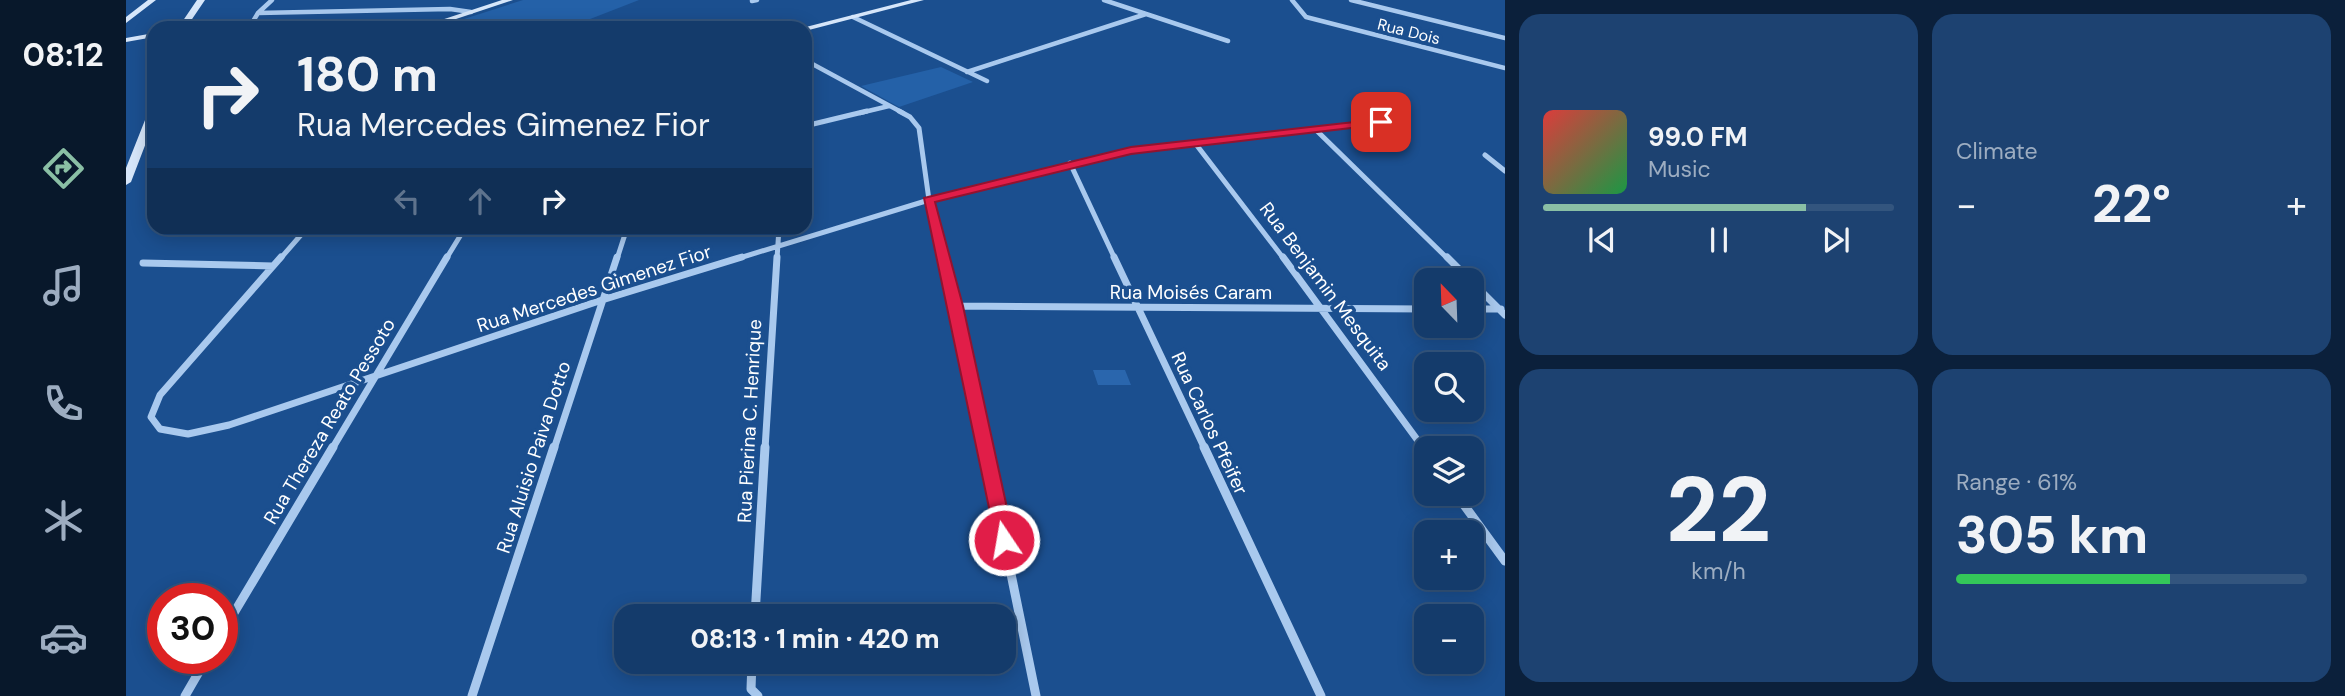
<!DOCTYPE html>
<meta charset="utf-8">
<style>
body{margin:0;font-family:"DM Sans",sans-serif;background:#1d4271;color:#f1f3f6;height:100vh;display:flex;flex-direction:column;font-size:26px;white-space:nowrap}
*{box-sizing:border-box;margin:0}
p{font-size:23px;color:#9dadc1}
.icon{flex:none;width:38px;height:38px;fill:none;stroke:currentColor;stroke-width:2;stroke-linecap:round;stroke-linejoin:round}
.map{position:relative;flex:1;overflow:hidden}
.details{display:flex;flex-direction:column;gap:14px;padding:14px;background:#0b203b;width:840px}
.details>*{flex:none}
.guide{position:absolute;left:21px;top:21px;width:665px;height:214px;border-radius:21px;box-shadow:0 4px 18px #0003,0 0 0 2px #33557e;background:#143b6b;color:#f1f3f6;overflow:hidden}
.needle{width:46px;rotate:337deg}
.fabs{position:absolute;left:1288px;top:268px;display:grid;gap:14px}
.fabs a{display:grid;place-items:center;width:70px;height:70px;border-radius:14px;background:#143b6b;box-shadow:0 4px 18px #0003,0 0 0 2px #33557e;font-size:35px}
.speed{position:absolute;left:21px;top:583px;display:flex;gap:14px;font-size:35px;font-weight:700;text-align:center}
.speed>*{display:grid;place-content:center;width:91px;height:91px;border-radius:50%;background:#143b6b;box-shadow:0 4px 18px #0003,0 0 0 2px #33557e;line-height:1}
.speed .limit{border:10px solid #d22;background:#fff;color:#111}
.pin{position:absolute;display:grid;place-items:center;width:60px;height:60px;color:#fff;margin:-30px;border-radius:14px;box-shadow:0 4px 10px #0006}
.me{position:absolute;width:77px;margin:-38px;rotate:348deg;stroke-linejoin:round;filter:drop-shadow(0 0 5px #0008)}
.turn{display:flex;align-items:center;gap:24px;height:147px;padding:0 35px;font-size:32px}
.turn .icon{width:91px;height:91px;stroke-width:2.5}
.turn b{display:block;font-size:49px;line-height:60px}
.lanes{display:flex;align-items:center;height:66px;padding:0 35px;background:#0003;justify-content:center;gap:35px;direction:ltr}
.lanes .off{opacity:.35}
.big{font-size:52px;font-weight:800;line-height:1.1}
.details .card{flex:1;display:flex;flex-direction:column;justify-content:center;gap:10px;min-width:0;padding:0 24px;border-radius:21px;background:#1d4271}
.details .dial{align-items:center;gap:0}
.dial b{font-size:91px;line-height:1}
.song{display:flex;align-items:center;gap:21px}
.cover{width:84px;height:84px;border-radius:10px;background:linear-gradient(135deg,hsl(0 70% 55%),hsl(140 70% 35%))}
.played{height:7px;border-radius:4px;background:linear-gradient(90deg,#8abfa5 75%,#33557e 75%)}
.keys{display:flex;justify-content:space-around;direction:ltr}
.heat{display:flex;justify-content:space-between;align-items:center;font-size:38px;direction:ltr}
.charge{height:10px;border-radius:5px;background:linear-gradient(90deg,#34c759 61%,#33557e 0)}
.details .tiles{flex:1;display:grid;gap:14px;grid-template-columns:repeat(2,1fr)}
.trip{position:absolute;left:488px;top:604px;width:402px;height:70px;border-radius:21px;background:#143b6b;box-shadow:0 4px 18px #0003,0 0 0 2px #33557e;font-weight:800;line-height:70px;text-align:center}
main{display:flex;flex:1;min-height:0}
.menu{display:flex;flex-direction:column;width:126px;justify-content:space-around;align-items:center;background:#08182b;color:#9dadc1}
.menu .icon{width:49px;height:49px}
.menu .selected{color:#8abfa5}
.menu b{font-size:32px;color:#f1f3f6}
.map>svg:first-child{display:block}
.green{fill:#2461a8}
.building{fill:#2a66ad}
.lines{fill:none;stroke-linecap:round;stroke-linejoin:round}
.street-far3{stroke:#a9c9ee;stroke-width:4.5}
.street-far2{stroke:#a9c9ee;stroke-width:5}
.street-far1{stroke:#a9c9ee;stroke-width:7}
.street{stroke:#a9c9ee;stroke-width:9}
.secondary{fill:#d6e6fa;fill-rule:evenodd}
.route{fill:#e11d48;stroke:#92132f;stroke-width:2}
.labels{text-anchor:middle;stroke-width:7;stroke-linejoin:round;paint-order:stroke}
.far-street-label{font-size:16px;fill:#fff;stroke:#1b4f8f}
.street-label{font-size:19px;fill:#fff;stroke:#1b4f8f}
</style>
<main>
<nav class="menu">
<b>08:12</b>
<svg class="icon selected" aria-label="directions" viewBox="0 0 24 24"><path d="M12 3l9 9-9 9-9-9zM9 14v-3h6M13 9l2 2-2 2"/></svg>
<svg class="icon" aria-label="music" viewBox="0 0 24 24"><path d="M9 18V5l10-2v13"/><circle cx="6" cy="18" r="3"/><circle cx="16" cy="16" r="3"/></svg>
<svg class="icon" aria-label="phone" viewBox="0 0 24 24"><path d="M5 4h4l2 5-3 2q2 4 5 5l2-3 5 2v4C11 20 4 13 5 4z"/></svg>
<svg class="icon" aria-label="climate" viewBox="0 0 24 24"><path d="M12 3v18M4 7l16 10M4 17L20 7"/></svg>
<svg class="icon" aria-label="car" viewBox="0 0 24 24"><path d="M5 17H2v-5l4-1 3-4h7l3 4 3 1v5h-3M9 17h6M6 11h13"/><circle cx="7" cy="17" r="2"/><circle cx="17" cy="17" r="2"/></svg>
</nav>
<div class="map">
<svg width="1379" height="696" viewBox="0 0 1379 696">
<rect width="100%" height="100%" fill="#1b4f8f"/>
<path class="green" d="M 397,0 L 513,0 L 441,28 L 310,28 Z
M 815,67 L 847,82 L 773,107 L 735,86 Z"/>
<path class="building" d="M 967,370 L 999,370 L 1005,385 L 972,385 Z"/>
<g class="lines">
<path class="street-far3" d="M 978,0 L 1102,41
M 1166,0 L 1180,17 L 1379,68
M 1225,0 L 1379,38
M 626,1 L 631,0
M 132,13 L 324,9 L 345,12
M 727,17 L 861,81
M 123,28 L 132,13 L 146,0
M 679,60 L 777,113
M 841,72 L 1020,14
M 734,113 L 763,106"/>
<path class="street-far2" d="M 773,111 L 784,117 L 793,128 L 803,200 L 818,259
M 679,126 L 741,111
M 1189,129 L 1322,259
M 1069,143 L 1158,259
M 1359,155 L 1379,171
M 944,163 L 989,259
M 154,259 L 181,228
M 320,259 L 339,228
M 491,259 L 501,228
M 610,259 L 803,200 L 1005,151 L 1255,122
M 651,259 L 653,228"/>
<path class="street-far1" d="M 155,257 L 34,395 L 25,417 L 34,429 L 62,434 L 103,425 L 476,300 L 616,257
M 818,257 L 859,449
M 988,257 L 1079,449
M 1157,257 L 1298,449
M 1321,257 L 1344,280
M 17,263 L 147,266
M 1346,282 L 1379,315
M 830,306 L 1300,309
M 1346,309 L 1375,309
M 206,449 L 321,257
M 428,449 L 491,257
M 639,449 L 651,257"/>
<path class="street" d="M 859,447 L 910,696
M 1078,447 L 1195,696
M 1297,447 L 1300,452
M 1330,494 L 1379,561
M 629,616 L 639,447
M 96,633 L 207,447
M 626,662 L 625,689 L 632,696
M 59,696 L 81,658
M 346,696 L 428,447"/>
<path class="secondary" d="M 22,0 L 30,0 L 0,23 L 0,17 Z
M 71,0 L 79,0 L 60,28 L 52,28 Z
M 376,0 L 387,0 L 303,28 L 291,28 Z
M 785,0 L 798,0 L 679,31 L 679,28 L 676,28 Z
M 28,33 L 28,37 L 0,42 L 0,38 Z
M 28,107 L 28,122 L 5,182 L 0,185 L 0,168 L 23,110 Z"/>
</g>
<path class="route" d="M 1255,119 L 1259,119 L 1259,124 L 1005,154 L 809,202 L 837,306 L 888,540 L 885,546 L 871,546 L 798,198 L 1005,147 Z"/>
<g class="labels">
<g class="far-street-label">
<text transform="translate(1283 31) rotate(14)" y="6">Rua Dois</text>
</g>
<g class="street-label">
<text transform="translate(1200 286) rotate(53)" y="7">Rua Benjamin Mesquita</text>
<text transform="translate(468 288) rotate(-18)" y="7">Rua Mercedes Gimenez Fior</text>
<text x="1065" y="299">Rua Moisés Caram</text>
<text transform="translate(203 421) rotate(-59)" y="7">Rua Thereza Reato Pessoto</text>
<text transform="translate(623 421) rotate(-87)" y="7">Rua Pierina C. Henrique</text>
<text transform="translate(1084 423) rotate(65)" y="7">Rua Carlos Pfeifer</text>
<text transform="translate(407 457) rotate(-72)" y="7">Rua Aluisio Paiva Dotto</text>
</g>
</g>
</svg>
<div class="fabs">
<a><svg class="needle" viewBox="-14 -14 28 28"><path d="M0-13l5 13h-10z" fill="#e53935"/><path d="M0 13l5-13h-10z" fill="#9dadc1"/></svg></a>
<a><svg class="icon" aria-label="search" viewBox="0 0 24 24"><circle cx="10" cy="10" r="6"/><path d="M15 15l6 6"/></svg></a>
<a><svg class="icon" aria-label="layers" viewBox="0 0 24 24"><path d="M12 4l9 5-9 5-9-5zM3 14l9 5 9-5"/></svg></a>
<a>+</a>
<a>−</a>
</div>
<div class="speed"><div class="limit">30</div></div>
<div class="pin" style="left:1255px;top:122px;background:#d93025"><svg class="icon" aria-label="arrive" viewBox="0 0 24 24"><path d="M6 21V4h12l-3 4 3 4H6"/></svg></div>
<svg class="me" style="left:878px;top:540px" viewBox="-20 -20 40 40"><circle r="17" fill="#e11d48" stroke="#fff" stroke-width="3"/><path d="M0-11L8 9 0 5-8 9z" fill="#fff"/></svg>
<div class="trip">08:13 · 1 min · 420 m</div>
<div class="guide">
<div class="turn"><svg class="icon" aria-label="right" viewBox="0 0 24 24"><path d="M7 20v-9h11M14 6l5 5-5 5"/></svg><div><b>180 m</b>Rua Mercedes Gimenez Fior</div></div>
<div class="lanes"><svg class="icon off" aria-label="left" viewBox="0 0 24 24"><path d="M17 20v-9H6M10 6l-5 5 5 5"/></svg><svg class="icon off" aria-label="ahead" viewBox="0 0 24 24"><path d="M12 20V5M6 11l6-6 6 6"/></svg><svg class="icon" aria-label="right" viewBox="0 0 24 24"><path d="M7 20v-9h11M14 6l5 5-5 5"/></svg></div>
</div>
</div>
<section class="details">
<div class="tiles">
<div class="card">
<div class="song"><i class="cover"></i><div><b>99.0 FM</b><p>Music</p></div></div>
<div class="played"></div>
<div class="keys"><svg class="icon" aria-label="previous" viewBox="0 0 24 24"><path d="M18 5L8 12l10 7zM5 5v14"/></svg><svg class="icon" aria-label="pause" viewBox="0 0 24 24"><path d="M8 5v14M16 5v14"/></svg><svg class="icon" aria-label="next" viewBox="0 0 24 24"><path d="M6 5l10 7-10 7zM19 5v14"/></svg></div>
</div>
<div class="card"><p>Climate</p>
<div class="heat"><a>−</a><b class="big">22°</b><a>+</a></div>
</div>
<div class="card dial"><b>22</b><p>km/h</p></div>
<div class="card"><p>Range · 61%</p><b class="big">305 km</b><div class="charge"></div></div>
</div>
</section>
</main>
